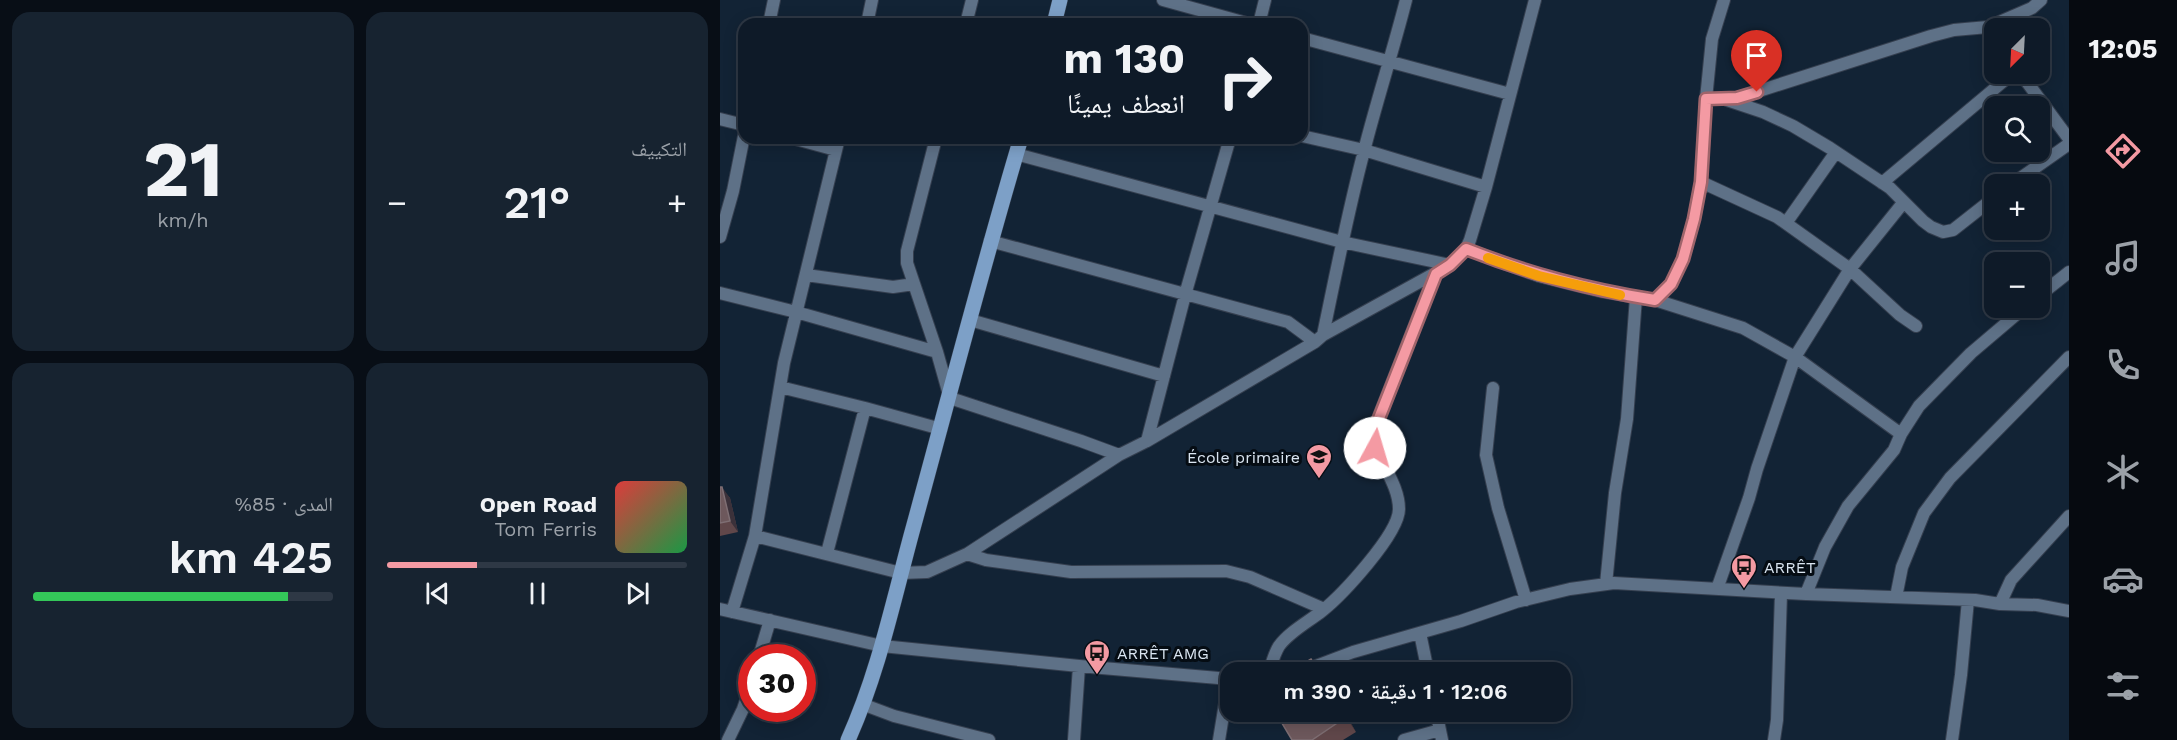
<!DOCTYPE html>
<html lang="ar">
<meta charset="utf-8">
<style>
body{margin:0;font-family:"Work Sans","Noto Naskh Arabic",sans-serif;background:#172330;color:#f1f3f6;direction:rtl;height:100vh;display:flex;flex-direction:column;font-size:22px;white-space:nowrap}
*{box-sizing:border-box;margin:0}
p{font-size:20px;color:#9ba1a8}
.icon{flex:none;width:33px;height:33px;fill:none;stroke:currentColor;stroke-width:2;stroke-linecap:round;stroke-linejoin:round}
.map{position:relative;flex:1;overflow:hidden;direction:ltr}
.panel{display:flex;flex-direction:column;gap:12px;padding:12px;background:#080e16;width:720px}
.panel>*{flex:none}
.top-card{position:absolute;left:18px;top:18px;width:570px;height:126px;border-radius:18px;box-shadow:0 3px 15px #0003,0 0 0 2px #2e3845;direction:rtl;background:#0e1a28;color:#f1f3f6;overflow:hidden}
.needle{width:39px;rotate:204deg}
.buttons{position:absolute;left:1264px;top:18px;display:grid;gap:12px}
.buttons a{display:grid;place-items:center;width:66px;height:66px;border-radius:12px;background:#0e1a28;box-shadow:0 3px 15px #0003,0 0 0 2px #2e3845;font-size:30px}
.speed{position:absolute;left:18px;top:644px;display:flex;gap:12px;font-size:30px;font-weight:700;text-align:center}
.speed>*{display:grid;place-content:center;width:78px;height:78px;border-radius:50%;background:#0e1a28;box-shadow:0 3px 15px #0003,0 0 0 2px #2e3845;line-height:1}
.speed .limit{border:9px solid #d22;background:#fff;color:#111}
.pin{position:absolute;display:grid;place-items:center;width:51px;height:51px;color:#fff;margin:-62px -26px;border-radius:50% 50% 50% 0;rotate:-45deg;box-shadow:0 0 6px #0007}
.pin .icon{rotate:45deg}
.me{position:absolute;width:66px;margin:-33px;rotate:6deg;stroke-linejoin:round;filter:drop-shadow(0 0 4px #0008)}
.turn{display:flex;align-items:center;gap:21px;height:126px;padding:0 24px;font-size:27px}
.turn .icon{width:78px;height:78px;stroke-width:2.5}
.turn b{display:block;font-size:42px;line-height:51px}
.big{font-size:45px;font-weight:600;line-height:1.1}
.panel .card{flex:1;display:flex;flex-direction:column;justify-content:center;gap:9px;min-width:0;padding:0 21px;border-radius:18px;background:#172330}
.panel .dial{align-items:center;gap:0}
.dial b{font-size:78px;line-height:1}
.song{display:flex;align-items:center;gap:18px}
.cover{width:72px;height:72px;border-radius:9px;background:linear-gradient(135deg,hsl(0 70% 55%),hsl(140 70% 35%))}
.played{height:6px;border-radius:3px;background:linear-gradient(90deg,#f49aa3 30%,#2e3845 30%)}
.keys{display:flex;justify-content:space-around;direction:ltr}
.heat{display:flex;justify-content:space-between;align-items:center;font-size:33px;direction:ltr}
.charge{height:9px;border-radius:4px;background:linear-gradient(90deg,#34c759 85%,#2e3845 0)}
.panel .tiles{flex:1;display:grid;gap:12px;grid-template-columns:repeat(2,1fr)}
.trip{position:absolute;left:500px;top:662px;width:351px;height:60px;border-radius:18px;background:#0e1a28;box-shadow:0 3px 15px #0003,0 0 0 2px #2e3845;font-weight:600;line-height:60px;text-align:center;direction:rtl}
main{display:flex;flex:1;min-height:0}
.dock{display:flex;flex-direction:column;width:108px;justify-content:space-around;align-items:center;background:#060a10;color:#9ba1a8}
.dock .icon{width:42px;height:42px}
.dock .on{color:#f49aa3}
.dock b{font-size:27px;color:#f1f3f6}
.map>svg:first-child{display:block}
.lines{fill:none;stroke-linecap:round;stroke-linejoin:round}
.minor-casing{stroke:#353f4f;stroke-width:14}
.major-casing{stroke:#353f4f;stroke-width:16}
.minor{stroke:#5e7187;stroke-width:12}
.major{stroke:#7da0c7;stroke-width:15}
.wall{fill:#60474a}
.shaded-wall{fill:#3b313a}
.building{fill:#6d585c;stroke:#7e6e73;stroke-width:1.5}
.route-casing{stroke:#9f646a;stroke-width:15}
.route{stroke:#f49aa3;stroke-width:10}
.slow{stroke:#f59e0b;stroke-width:10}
.labels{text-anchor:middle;stroke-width:6;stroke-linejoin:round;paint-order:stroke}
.poi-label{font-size:16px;fill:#dae5f1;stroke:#050c13;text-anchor:start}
</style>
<main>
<nav class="dock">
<b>12:05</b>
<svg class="icon on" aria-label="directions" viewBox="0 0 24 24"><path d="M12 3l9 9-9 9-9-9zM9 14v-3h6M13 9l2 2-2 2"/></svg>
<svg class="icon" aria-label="music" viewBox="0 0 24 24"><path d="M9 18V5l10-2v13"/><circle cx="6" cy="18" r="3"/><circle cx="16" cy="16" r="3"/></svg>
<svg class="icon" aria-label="phone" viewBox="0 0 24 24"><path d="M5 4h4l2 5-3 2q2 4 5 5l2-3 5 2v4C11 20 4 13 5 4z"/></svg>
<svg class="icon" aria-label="climate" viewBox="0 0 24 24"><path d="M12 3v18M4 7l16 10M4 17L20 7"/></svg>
<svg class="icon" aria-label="car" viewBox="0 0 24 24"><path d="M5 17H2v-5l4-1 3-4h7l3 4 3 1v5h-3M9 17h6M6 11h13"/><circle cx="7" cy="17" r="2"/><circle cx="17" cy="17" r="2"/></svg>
<svg class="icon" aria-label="filters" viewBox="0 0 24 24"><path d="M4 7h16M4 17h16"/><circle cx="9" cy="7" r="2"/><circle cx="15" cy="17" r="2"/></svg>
</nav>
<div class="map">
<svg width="1349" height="740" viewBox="0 0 1349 740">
<rect width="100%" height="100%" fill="#122335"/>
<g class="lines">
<defs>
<path id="minor" d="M 443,0 L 530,24
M 49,24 L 54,0
M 147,24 L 152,0
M 246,24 L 252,0
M 539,24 L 545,0
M 1268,27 L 1275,37
M 582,38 L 790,94
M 1301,74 L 1349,139
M 986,99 L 1017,98 L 1211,36 L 1234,30 L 1268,27 L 1312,8 L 1321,0
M 1007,100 L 1043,112 L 1073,126 L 1110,148 L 1170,188 L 1203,221 L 1211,227 L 1223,232 L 1233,230 L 1275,197
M 0,119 L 24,125
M 582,136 L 644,150 L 766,187
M 72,138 L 116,150
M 216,138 L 187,251 L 187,263 L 217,352 L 230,398 L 361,441 L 399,455
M 296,154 L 622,242 L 730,265
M 981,182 L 1057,217 L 1130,269 L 1180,315 L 1196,326
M 1162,183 L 1292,74
M 1292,184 L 1349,144
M 1066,223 L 1116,152
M 0,237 L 13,191 L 24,136
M 270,241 L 568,322 L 595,342
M 746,249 L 819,276 L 880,291 L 935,300 L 1023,328 L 1075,357 L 1181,434
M 86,275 L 173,287 L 194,284
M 0,293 L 76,312 L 217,352
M 1320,295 L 1349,272
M 935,300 L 951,284 L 963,259 L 974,219 L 981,182 L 986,99 L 992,39 L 1004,0
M 250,320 L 444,376
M 603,335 C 616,273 628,211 644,151 C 657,100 673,51 686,0
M 60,387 L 145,408
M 773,388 L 766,455 L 778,508 L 806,600
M 427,441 L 465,295 L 510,138
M 35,536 L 181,573 L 207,572 L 247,554 L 399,455 L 427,441 L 595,342 L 603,335 L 730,265 L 746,249 L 750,240 L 766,187 L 815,0
M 107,553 L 145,408 L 221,429
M 247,554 L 266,560 L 351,572 L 506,571 L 530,577 L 604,609
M 886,584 L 895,493 L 907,419 L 916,297
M 997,589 L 1029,498 L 1037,469 L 1075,357 L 1130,269 L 1183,203
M 1086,594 L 1105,547 L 1128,506 L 1174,450 L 1181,434 L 1199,406 L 1251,353 L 1304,308
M 1176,597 L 1182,567 L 1204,513 L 1230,478 L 1349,357
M 1280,604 L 1291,580 L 1349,516
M 0,609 L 162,646 L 359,666 L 510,679
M 12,612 L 35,536 L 64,363 L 119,138
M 700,633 L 708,672
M 39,657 L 50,620
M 549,672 C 552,663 554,654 559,646 C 569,632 588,622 602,611 C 622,595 679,534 679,509 C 679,481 653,456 653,431 L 715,274
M 580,672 L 633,652 L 741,621 L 796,602 L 850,589 L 894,583 L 1086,594 L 1255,600 L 1280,604 L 1317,605 L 1349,611
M 142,704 L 174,716 L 269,740
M 716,711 L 722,740
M 8,740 L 23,709 L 32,683
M 354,740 L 359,666
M 499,740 L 509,679
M 684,740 L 720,730
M 1054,740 L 1057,720 L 1061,593
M 1232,740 L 1241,675 L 1248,600"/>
<path id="major" d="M 334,24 L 340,0
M 128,740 C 158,674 173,602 192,532 C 228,401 262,268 301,138"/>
</defs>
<use href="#minor" class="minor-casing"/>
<use href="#major" class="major-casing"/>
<use href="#minor" class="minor"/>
<use href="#major" class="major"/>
</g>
<path class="wall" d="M 0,487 L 10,498 L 18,532 L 0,536 Z
M 624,711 L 636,732 L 623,740 L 572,740 L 572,712 Z"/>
<path class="shaded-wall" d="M 2,487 L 10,498 L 18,532 L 10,521 Z
M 622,711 L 624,711 L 636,732 Z"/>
<path class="building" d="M 0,487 L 2,487 L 10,521 L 0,523 Z
M 591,659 L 599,672 L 569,672 Z
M 571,711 L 622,711 L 626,717 L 592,740 L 572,740 L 560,720 Z"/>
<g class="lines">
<defs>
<path id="route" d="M 655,448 L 654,431 L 716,274 L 730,265 L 746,249 C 810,274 867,289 935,300 L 951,284 L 963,259 L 974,219 L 981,182 L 986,99 L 1017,98 L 1037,92"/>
</defs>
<use href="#route" class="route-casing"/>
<use href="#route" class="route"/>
<path class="slow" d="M 768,258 L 819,276 L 900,295"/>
</g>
<defs>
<symbol id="school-pin" viewBox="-11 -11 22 30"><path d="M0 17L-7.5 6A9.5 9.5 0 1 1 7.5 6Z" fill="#f49aa3" stroke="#050c13"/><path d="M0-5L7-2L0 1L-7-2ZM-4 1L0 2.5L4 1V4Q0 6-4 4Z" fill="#111"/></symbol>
<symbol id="bus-pin" viewBox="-11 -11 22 30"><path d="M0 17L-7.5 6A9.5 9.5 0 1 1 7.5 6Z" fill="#f49aa3" stroke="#050c13"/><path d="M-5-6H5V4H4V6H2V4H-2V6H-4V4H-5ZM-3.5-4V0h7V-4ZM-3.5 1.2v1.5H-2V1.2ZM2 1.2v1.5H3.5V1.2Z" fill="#111"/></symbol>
</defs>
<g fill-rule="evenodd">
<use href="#school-pin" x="584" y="442" width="30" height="40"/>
<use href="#bus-pin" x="1009" y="552" width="30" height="40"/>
<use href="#bus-pin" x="362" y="638" width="30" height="40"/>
</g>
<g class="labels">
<g class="poi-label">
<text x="580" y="463" text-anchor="end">École primaire</text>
<text x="1044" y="573">ARRÊT</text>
<text x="397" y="659">ARRÊT AMG</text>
</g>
</g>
</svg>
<div class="buttons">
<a><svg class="needle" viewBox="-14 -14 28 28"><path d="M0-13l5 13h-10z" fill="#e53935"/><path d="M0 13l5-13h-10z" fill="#9ba1a8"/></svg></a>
<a><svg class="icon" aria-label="search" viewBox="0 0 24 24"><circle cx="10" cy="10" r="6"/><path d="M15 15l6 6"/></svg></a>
<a>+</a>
<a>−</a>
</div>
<div class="speed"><div class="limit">30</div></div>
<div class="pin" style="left:1037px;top:92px;background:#d93025"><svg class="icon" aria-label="arrive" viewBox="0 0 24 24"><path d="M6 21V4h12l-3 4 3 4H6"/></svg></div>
<svg class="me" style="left:655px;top:448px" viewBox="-20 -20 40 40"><circle r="19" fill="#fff"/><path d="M0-13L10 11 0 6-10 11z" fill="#f49aa3"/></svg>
<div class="trip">12:06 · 1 دقيقة · 390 m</div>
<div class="top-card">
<div class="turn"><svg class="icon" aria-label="right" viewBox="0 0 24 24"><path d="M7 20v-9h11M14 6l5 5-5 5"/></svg><div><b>130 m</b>انعطف يمينًا</div></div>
</div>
</div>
<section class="panel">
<div class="tiles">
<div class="card"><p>التكييف</p>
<div class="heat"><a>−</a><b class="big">21°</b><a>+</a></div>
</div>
<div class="card dial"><b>21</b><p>km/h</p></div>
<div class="card">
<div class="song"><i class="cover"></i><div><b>Open Road</b><p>Tom Ferris</p></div></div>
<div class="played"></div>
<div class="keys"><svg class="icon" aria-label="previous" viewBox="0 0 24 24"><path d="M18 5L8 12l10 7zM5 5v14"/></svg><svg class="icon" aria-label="pause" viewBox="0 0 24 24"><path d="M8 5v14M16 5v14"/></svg><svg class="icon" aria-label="next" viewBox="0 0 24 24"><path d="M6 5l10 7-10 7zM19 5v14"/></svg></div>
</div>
<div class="card"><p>المدى · 85%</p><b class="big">425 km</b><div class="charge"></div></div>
</div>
</section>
</main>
